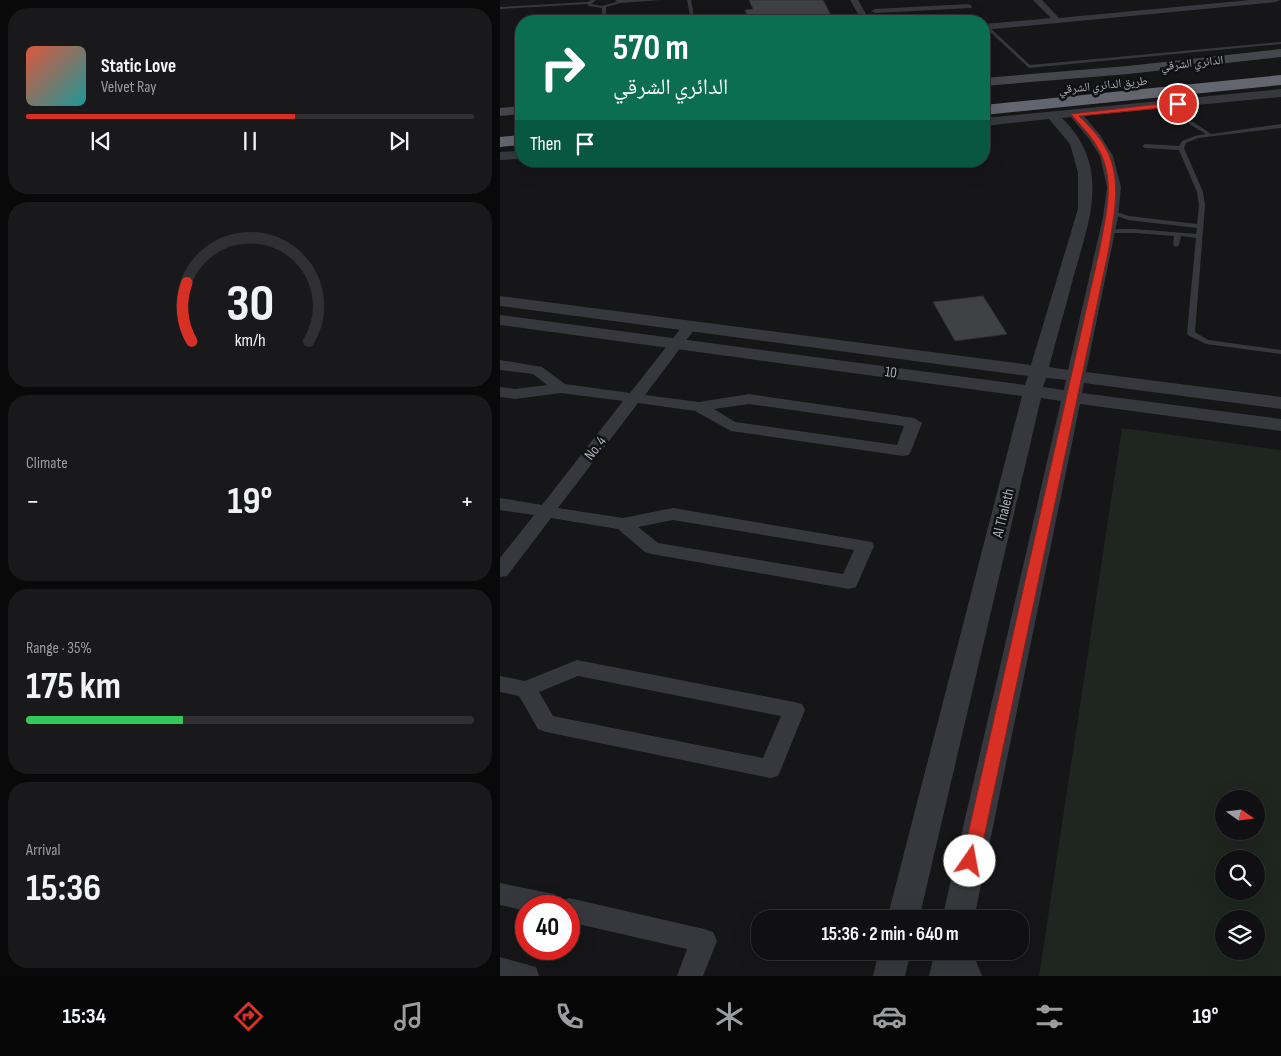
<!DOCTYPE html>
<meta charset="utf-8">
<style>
body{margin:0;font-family:"Sofia Sans Condensed","Noto Naskh Arabic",sans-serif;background:#19191b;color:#f1f3f6;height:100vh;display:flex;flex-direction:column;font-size:19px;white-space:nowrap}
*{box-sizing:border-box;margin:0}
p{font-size:16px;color:#9c9d9f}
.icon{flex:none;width:28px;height:28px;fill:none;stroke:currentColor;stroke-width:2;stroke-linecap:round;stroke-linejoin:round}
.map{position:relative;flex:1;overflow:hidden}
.side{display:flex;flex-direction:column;gap:8px;padding:8px;background:#09090a;width:500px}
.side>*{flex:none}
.guide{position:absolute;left:15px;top:15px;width:475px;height:152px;border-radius:20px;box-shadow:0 5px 20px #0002,0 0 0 1px #303032;background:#0b6e4f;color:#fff;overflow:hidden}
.needle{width:32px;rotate:104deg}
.controls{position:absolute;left:715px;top:790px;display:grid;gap:10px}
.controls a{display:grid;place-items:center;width:50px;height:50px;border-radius:50%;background:#101012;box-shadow:0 5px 20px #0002,0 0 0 1px #303032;font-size:25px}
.speed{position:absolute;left:15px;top:895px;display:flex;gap:10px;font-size:25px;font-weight:700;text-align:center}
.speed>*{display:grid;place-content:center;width:65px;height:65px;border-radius:50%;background:#101012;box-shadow:0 5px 20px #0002,0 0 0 1px #303032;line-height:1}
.speed .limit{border:8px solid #d22;background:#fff;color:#111}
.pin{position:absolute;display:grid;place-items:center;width:42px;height:42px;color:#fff;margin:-21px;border:2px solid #fff;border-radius:50%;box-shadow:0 1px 5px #0007}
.me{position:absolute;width:55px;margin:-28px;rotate:12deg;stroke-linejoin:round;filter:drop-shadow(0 0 4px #0008)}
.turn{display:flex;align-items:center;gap:18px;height:105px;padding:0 15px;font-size:22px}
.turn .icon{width:65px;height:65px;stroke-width:2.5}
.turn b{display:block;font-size:35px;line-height:42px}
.then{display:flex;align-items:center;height:48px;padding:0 15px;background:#0003;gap:10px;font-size:19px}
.big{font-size:38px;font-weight:700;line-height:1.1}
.side .widget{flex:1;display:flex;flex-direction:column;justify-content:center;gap:8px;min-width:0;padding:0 18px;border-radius:20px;background:#19191b}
.side .dial{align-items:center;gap:0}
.dial svg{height:130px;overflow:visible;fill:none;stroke:#303032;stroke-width:7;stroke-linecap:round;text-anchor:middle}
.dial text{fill:#f1f3f6;stroke:none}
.song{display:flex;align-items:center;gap:15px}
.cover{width:60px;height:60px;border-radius:8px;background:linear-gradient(135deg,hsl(10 70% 55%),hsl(180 70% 35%))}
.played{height:5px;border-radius:2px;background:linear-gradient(90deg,#d93025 60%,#303032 60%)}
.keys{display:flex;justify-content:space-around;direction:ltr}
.heat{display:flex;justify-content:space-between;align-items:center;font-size:28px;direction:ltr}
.charge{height:8px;border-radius:4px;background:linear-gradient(90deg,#34c759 35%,#303032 0)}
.trip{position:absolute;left:251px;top:910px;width:278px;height:50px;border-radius:20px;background:#101012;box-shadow:0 5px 20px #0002,0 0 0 1px #303032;font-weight:700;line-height:50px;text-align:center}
.tab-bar{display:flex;height:80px;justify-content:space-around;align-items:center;background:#060607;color:#9c9d9f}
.tab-bar .icon{width:35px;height:35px}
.tab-bar .on{color:#d93025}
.tab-bar b{font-size:22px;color:#f1f3f6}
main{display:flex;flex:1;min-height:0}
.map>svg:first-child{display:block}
.green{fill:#1e261f;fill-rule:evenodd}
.building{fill:#404145;stroke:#303034}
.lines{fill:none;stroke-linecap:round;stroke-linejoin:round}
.service{fill:#37383d;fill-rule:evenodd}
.minor{fill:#37383d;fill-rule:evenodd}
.tertiary{fill:#37383d;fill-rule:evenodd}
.secondary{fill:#45474d;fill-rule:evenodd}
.motorway{fill:#63666e;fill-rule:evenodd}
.route{fill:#d93025;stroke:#8d1f18}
.labels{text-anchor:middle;stroke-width:5;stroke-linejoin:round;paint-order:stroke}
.far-street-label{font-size:12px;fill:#a8adb8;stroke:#111113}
.street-label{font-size:15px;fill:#a8adb8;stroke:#111113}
</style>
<main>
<section class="side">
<div class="widget">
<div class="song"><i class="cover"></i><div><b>Static Love</b><p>Velvet Ray</p></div></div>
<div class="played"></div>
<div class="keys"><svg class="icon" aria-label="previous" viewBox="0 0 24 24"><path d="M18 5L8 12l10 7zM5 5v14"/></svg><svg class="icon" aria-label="pause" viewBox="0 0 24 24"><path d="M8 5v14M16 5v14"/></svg><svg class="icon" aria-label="next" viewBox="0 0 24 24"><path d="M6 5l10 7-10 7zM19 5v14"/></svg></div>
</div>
<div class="widget dial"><svg viewBox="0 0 100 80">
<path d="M14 69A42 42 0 1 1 86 69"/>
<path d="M14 69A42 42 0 0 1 11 33" stroke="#d93025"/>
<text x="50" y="56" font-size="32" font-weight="700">30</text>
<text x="50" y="72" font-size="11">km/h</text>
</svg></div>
<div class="widget"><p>Climate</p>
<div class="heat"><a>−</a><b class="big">19°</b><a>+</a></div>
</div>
<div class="widget"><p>Range · 35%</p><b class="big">175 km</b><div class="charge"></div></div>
<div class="widget"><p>Arrival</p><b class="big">15:36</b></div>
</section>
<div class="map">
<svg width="781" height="976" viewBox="0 0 781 976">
<rect width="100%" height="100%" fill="#161618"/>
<path class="green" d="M 622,428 L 781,450 L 781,976 L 539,976 ZM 724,799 L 756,799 L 756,831 L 724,831 ZM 724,859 L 756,859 L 756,891 L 724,891 ZM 724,919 L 756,919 L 756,951 L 724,951 Z"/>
<path class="building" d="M 249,0 L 323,0 L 334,21 L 257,21 L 255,17 L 248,17 L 245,10 L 253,9 Z
M 483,296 L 507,334 L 455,341 L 433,302 Z"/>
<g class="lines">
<path class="service" d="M 91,0 L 96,0 L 91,4 L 101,6 L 117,2 L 115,0 L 160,0 L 121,3 L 106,7 L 106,21 L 102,21 L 102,8 L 89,6 L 87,4 L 0,9 L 0,7 L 87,2 Z
M 187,0 L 191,0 L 195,21 L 191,21 Z
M 488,26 L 530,65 L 781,42 L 781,44 L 529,68 L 486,28 Z
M 689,122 L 693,122 L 711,134 L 781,124 L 781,128 L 698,138 L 686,143 L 684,148 L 703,192 L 705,205 L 695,332 L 708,340 L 781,350 L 781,354 L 706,344 L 688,335 L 687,333 L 696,238 L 681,236 L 679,245 L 676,247 L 673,245 L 674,236 L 635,233 L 607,233 L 604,231 L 607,229 L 635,229 L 696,234 L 697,228 L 628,220 L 607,212 L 610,210 L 629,216 L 697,224 L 699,205 L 697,192 L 679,150 L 645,148 L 642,146 L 645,144 L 679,146 L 682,141 L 695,136 L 706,134 L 689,124 Z"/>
<path class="minor" d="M 350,0 L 358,0 L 370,21 L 362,21 Z
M 533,0 L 542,0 L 559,18 L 750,0 L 780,0 L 776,2 L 484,30 L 484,24 L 551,18 Z
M 468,4 L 472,6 L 471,8 L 375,13 L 371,11 L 375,9 Z
M 190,322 L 197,326 L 145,395 L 199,402 L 249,394 L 414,418 L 422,423 L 411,451 L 409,455 L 403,456 L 231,431 L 195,411 L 138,403 L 58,508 L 123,518 L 173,508 L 372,542 L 374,546 L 356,587 L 349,589 L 152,554 L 145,552 L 118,529 L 51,518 L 7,576 L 0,577 L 0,558 L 34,515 L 0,510 L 0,498 L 42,505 L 123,401 L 61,393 L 15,399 L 0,397 L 0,387 L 15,389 L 47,385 L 33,374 L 0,370 L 0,360 L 42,367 L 65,384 L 130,393 L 185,323 ZM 249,404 L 404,426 L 397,445 L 235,422 L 214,409 ZM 173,520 L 354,550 L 343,574 L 158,543 L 138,527 Z
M 77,660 L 294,702 L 302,704 L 305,710 L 281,769 L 278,776 L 270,778 L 46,732 L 38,729 L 19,696 L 0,692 L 0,676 L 25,681 ZM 78,676 L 281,716 L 263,758 L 53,716 L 39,692 Z
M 0,883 L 54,894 L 64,900 L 69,898 L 204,929 L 213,932 L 217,941 L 203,976 L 177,976 L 187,949 L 69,922 L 69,906 L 26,906 L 26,911 L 0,905 Z
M 0,957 L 36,967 L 39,976 L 0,976 Z"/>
<path class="tertiary" d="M 781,89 L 781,97 L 584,116 L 600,135 L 613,156 L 621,187 L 618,217 L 586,372 L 781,397 L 781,409 L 584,383 L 582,393 L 781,419 L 781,431 L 580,404 L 474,919 L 442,919 L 561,401 L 541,398 L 419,919 L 387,919 L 522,396 L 0,325 L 0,315 L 525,385 L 528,376 L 0,306 L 0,296 L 531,365 L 578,209 L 578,173 L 570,144 L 549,119 L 484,126 L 484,118 ZM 571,117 L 590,140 L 600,156 L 607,187 L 603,217 L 568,370 L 549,367 C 557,336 566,306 574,275 C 590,218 611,166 562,118 ZM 546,378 L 566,380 L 564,390 L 543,387 Z
M 21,151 L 21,159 L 0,160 L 0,152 Z
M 379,951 L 411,951 L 405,976 L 373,976 Z
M 435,951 L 472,951 L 482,976 L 429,976 Z"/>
<path class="secondary" d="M 781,49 L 781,57 L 628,74 L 484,86 L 484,78 L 628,66 Z
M 21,106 L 21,114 L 0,116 L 0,108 Z"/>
<path class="motorway" d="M 781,75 L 781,85 L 484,115 L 484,105 Z
M 21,135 L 21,145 L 0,147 L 0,137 Z"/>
</g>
<path class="route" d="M 678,102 L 680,106 L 579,116 C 587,124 596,133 602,142 C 624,175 614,212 609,248 L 479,861 L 476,866 L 470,868 L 465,866 L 462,861 L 600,248 C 606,213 617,177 596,145 C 590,134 579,124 571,114 Z"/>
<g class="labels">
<g class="far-street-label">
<text transform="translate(692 63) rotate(-6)" y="4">الدائري الشرقي</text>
<text transform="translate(603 85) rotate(-6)" y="4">طريق الدائري الشرقي</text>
</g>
<g class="street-label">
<text transform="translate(391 372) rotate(8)" y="5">10</text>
<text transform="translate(95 448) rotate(-52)" y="5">No. 4</text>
<text transform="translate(503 513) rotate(-76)" y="5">Al Thaleth</text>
</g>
</g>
</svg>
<div class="controls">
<a><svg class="needle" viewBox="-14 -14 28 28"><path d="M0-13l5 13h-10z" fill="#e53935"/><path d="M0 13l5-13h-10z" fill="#9c9d9f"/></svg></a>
<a><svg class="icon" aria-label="search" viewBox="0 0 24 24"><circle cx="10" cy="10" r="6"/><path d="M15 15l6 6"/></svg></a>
<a><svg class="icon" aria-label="layers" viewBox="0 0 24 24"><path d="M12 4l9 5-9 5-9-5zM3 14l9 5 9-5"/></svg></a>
</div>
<div class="speed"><div class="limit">40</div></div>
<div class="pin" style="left:678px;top:104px;background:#d93025"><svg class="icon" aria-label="arrive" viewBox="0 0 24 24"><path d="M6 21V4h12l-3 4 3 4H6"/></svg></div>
<svg class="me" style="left:470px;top:861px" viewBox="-20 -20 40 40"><circle r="19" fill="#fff"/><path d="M0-13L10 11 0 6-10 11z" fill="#d93025"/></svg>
<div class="trip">15:36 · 2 min · 640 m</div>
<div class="guide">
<div class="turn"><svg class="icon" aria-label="right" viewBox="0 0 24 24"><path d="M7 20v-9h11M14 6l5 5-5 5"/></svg><div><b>570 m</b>الدائري الشرقي</div></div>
<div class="then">Then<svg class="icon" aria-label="arrive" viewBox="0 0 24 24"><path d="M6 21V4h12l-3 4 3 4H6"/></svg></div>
</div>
</div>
</main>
<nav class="tab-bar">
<b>15:34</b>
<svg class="icon on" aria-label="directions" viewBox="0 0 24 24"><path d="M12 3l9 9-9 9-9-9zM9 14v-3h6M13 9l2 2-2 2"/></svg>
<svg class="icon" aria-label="music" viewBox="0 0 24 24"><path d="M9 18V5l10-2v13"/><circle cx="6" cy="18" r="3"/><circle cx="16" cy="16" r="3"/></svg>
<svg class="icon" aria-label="phone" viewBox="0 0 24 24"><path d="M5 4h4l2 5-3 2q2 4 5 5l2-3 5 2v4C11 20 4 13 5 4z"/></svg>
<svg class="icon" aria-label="climate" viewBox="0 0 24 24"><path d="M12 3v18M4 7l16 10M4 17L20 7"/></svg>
<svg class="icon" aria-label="car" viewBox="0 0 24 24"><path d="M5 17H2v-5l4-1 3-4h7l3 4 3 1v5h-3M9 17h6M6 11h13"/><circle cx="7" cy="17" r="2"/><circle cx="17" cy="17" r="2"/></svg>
<svg class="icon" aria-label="filters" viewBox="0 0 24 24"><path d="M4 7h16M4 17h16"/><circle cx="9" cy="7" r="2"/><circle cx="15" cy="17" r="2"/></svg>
<b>19°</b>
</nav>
